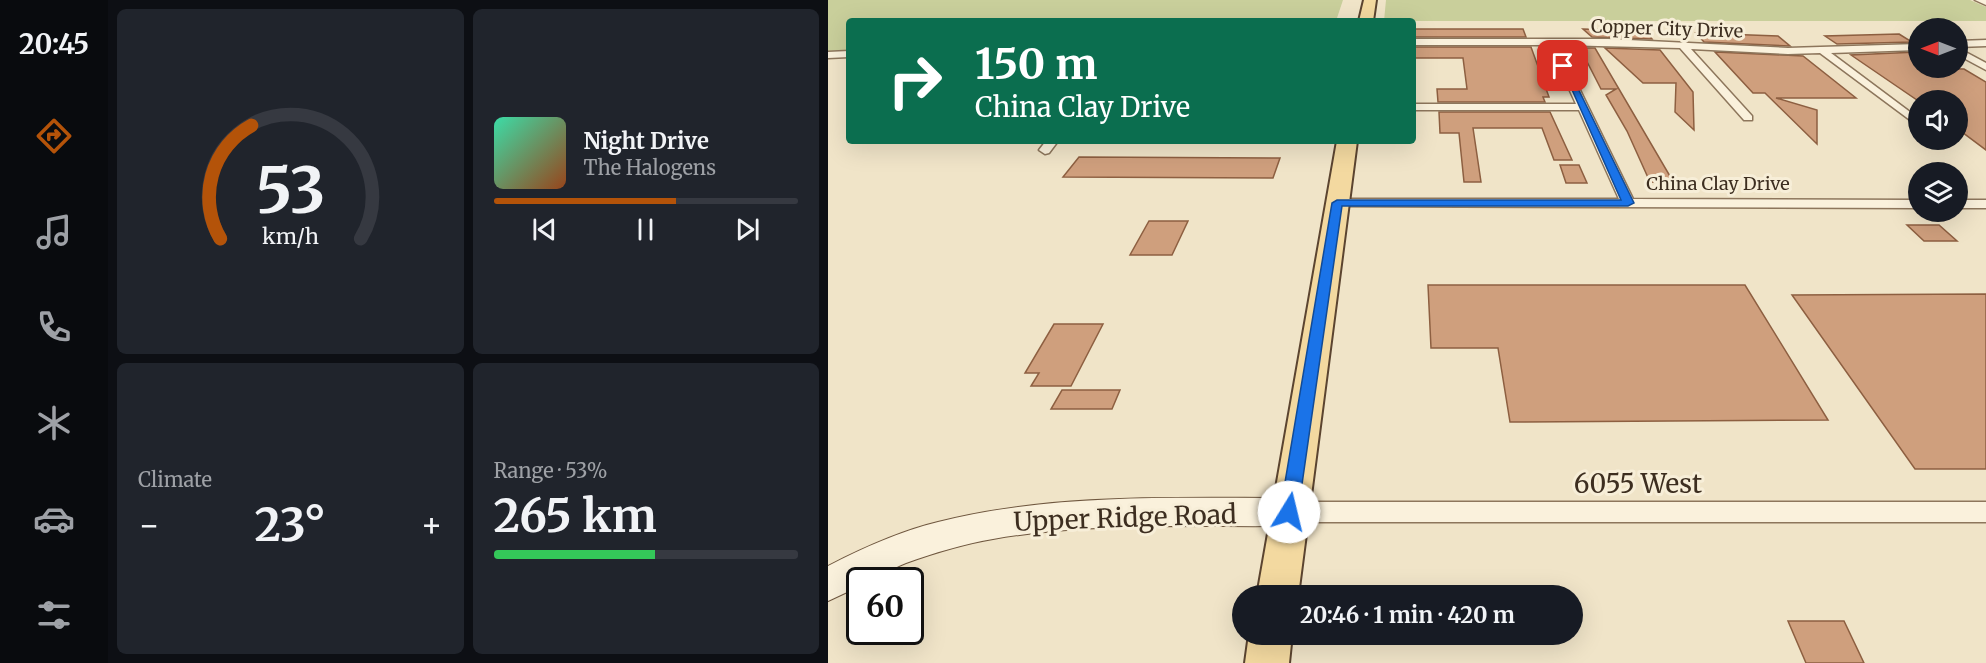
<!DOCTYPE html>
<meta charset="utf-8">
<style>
body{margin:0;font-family:Merriweather,serif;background:#20242c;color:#f1f3f6;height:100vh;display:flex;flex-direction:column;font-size:22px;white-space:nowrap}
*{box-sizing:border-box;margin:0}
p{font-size:20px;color:#9ea1a6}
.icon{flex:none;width:33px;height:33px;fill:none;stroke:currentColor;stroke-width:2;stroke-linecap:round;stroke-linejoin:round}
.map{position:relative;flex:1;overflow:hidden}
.side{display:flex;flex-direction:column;gap:9px;padding:9px;background:#0d0f14;width:720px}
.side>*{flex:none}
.banner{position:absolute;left:18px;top:18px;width:570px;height:126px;border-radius:6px;box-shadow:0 6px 24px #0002;background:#0b6e4f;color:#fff;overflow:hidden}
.needle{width:39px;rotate:270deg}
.tools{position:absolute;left:1080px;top:18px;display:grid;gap:12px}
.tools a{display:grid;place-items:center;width:60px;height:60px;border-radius:50%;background:#171b24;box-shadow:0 6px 24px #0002;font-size:30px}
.speed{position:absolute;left:18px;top:567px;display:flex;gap:12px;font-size:30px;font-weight:700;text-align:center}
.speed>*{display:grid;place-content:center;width:78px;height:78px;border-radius:50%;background:#171b24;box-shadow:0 6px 24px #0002;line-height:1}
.speed .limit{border:3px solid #111;border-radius:9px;background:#fff;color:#111}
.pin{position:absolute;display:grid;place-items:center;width:51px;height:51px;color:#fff;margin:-26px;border-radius:12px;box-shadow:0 3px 9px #0006}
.me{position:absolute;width:66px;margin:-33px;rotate:9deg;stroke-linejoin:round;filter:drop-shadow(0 0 4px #0008)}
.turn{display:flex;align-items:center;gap:21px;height:126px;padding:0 30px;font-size:27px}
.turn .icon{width:78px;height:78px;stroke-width:2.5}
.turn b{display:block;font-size:42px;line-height:51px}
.big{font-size:45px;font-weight:700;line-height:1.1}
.side .card{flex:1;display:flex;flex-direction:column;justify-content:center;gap:9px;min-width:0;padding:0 21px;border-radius:9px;background:#20242c}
.side .dial{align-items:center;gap:0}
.dial svg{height:156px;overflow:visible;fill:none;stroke:#363941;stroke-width:7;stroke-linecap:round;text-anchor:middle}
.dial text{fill:#f1f3f6;stroke:none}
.song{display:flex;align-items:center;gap:18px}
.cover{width:72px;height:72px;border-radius:9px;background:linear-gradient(135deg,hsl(160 70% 55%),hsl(20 70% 35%))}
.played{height:6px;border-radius:3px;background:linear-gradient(90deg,#b45309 60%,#363941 60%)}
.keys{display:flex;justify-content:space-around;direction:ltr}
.heat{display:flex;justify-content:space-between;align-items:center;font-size:33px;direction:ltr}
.charge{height:9px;border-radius:4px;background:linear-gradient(90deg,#34c759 53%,#363941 0)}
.side .tiles{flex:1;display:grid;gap:9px;grid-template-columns:repeat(2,1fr)}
.trip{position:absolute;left:404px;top:585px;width:351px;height:60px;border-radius:30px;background:#171b24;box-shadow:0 6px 24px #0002;font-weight:700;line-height:60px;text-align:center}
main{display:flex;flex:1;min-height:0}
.dock{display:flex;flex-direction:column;width:108px;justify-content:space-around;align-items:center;background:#090b0e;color:#9ea1a6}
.dock .icon{width:42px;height:42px}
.dock .selected{color:#b45309}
.dock b{font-size:27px;color:#f1f3f6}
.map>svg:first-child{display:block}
.green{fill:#c9cf9b}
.building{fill:#cf9f7d;stroke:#8d5f41;stroke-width:1.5}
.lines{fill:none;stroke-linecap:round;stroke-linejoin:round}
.street-casing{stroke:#8d765c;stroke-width:3}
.secondary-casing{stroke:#6f573f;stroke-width:2}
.primary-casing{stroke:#5b4430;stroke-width:4}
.street{fill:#faf1dc;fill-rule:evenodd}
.secondary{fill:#faf1dc;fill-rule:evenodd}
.primary{fill:#f3d9a0;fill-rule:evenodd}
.route{fill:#1a73e8;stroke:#114b97;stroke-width:1.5}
.labels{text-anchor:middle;stroke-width:6;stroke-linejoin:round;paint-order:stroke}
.far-street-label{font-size:18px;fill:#3d2e20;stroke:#f7eed8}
.near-street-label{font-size:26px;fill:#3d2e20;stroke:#f7eed8}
</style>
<main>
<nav class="dock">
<b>20:45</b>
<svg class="icon selected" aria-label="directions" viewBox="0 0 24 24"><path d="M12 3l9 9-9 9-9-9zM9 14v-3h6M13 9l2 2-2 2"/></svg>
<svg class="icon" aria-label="music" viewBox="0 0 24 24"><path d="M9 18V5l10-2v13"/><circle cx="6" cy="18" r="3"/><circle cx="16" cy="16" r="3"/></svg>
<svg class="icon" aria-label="phone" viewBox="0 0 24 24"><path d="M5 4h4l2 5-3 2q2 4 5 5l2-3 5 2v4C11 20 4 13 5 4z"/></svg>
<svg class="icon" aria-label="climate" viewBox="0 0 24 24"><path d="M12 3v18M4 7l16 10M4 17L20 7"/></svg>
<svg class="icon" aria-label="car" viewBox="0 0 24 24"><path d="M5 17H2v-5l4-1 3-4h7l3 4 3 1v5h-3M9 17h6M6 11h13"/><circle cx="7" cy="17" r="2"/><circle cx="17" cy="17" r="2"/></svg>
<svg class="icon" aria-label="filters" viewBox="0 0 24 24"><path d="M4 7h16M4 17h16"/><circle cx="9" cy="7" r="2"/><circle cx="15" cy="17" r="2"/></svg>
</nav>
<section class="side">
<div class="tiles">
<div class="card dial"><svg viewBox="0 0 100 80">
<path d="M14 69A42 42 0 1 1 86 69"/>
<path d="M14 69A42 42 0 0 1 30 11" stroke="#b45309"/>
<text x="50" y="56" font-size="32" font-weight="700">53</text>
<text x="50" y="72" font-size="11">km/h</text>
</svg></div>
<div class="card">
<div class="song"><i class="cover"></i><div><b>Night Drive</b><p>The Halogens</p></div></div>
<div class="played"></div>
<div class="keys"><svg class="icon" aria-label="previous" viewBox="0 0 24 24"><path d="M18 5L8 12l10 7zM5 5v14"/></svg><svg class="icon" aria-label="pause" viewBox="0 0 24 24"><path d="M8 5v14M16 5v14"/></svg><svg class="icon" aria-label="next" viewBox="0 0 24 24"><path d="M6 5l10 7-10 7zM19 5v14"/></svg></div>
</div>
<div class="card"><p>Climate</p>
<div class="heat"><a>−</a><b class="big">23°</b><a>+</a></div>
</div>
<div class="card"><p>Range · 53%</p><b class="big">265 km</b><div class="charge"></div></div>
</div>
</section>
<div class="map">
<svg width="1158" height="663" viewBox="0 0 1158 663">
<rect width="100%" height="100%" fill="#f0e4c8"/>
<path class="green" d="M 0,0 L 515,0 L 508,21 L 21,21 L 21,50 L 0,51 Z
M 558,0 L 1142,0 L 1158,7 L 1158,21 L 556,21 Z"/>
<path class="building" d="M 585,29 L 695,29 L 698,37 L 585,37 Z
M 755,29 L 818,31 L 824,39 L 764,37 Z
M 868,33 L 950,36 L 962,46 L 876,42 Z
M 1071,34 L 1084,42 L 1009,44 L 997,36 Z
M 585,47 L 703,47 L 721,97 L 715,97 L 717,102 L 610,102 L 609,89 L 639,89 L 635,58 L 585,58 Z
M 752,48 L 767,48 L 846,183 L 822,182 L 799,131 L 778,95 L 788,89 L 773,89 Z
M 777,48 L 832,50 L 865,92 L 866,130 L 847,112 L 848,83 L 815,83 Z
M 887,52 L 975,56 L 1028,98 L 948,98 L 989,110 L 989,144 L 937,93 L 925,93 Z
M 1090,52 L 1090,68 L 1136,69 L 1158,82 L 1158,150 L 1130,129 L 1130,100 L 1089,100 L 1023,55 Z
M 611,112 L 722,112 L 744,160 L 726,160 L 714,128 L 645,128 L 653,182 L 636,182 L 631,133 L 612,133 Z
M 251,157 L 452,158 L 445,178 L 235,177 Z
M 732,165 L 751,165 L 759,183 L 738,183 Z
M 321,221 L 360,221 L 344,255 L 302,255 Z
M 1079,225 L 1111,225 L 1129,241 L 1096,241 Z
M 600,285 L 917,285 L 1000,420 L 682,422 L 670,348 L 603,348 Z
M 1158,294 L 1158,469 L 1087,469 L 964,295 Z
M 226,324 L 275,324 L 243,386 L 203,386 L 211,373 L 197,373 Z
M 234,390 L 292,390 L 284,409 L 223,409 Z
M 960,621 L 1016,621 L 1036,663 L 978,663 Z"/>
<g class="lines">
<defs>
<path id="street" d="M 1147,0 L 1158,0 L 1158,5 Z
M 585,39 L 780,39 L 960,48 L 1090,44 L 1090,50 L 1003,53 L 1086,115 L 1088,117 L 1082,120 L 992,53 L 960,54 L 863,49 L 924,116 L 924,120 L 916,120 L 852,48 L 730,45 L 805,199 L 1090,200 L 1090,208 L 504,206 L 502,203 L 509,199 L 791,199 L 751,110 L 585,110 L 585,104 L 748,104 L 721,45 L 585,45 Z
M 1158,40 L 1158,46 L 1130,47 L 1130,41 Z
M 1130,48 L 1158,63 L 1158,70 L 1130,55 Z
M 21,51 L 21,57 L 0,58 L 0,52 Z
M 218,141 L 230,141 L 221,153 L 217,154 L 211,150 Z
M 1130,200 L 1158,200 L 1158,208 L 1130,208 Z
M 461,502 L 1158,502 L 1158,522 L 461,522 L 453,519 L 449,512 L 453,505 Z"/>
<path id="secondary" d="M 461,498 L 473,502 L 478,512 L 473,522 L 461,526 C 363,527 262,522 165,539 C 135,544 106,553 78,563 C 62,569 48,580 32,580 L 32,586 L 0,601 L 0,566 C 35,548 72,531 110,522 C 225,493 344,498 461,498 Z"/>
<path id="primary" d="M 536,0 L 548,0 L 545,21 L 531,21 Z
M 509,141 L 529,141 L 470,596 L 429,596 Z
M 421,634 L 464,634 L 461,663 L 417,663 Z"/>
</defs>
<use href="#street" class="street-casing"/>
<use href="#secondary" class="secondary-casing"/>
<use href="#primary" class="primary-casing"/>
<use href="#street" class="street"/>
<use href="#secondary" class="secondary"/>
<use href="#primary" class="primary"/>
</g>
<path class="route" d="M 733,65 L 739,66 L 806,203 L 800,206 L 514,206 L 470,512 L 467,518 L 461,520 L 455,518 L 452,512 L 504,203 L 509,200 L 793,200 Z"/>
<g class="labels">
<g class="far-street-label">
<text transform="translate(839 29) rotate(2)" y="6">Copper City Drive</text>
<text x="890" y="190">China Clay Drive</text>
</g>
<g class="near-street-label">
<text x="810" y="493">6055 West</text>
<text transform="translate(297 518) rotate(-2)" y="9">Upper Ridge Road</text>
</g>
</g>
</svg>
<div class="tools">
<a><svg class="needle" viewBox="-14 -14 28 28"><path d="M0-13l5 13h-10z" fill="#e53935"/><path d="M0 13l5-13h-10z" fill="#9ea1a6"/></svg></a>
<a><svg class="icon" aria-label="sound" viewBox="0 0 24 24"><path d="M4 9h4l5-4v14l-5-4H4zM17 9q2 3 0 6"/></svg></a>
<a><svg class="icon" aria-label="layers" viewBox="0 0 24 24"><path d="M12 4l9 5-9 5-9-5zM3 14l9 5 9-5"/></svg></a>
</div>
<div class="speed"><div class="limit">60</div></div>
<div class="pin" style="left:735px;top:66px;background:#d93025"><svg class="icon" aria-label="arrive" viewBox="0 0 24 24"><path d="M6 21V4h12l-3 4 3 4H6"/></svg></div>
<svg class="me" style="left:461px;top:512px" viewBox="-20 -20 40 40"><circle r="19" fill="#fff"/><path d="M0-13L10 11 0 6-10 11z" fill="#1a73e8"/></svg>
<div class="trip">20:46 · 1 min · 420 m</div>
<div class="banner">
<div class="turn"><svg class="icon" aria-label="right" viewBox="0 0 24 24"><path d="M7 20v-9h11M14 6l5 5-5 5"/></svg><div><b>150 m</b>China Clay Drive</div></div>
</div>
</div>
</main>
